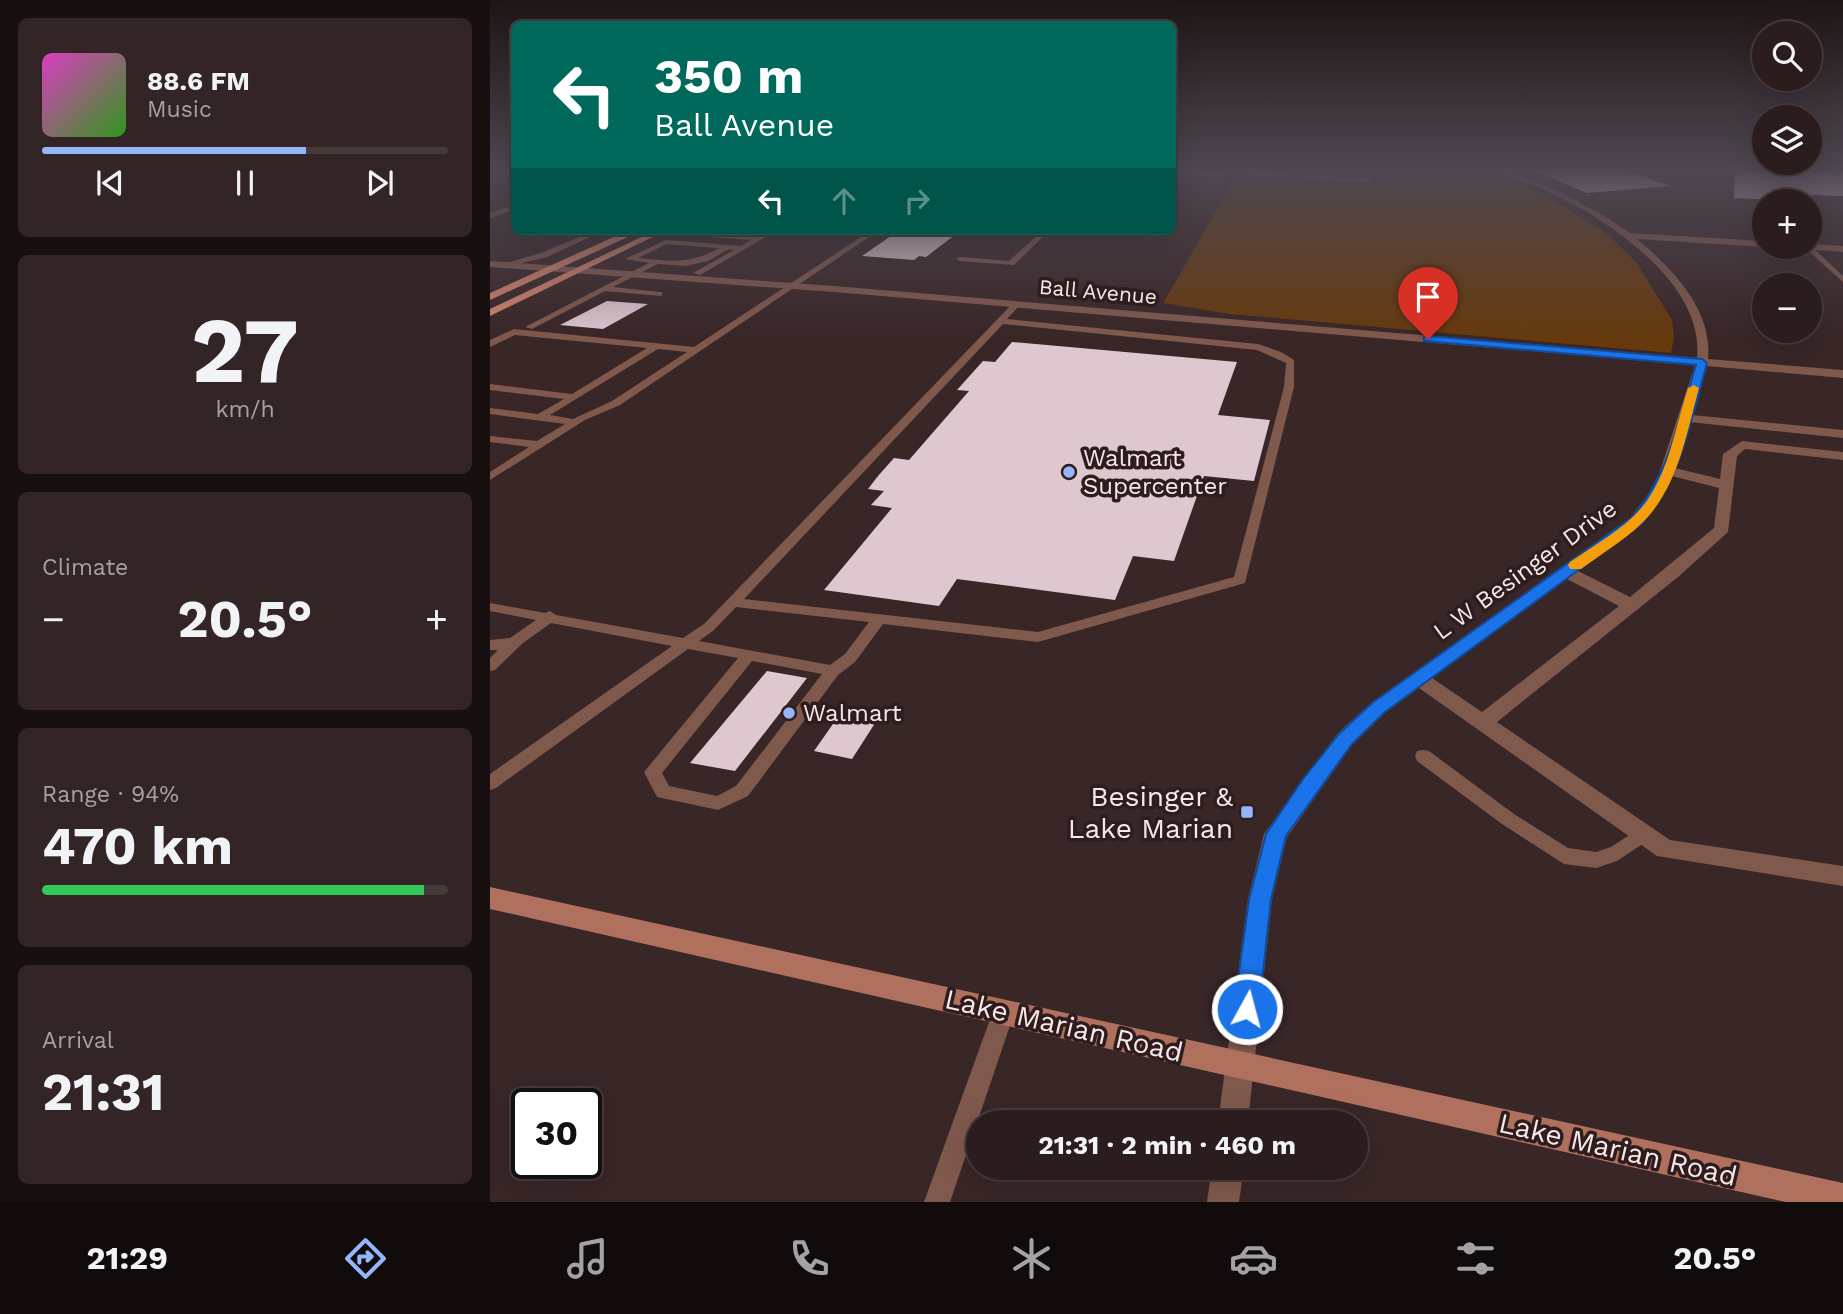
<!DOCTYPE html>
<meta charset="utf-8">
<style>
body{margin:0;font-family:"Work Sans",sans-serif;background:#332526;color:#f1f3f6;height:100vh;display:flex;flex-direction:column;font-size:26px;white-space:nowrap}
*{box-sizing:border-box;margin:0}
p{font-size:23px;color:#a6a1a4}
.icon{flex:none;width:38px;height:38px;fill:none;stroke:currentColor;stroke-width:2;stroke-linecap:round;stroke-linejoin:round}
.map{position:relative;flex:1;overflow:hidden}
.drawer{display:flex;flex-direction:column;gap:18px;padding:18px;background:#180f10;width:490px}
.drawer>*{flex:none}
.banner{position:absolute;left:21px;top:21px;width:665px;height:214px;border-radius:10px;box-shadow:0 7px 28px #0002,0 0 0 2px #473a3b;background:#00695c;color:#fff;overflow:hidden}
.fabs{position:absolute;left:1262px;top:21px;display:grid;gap:14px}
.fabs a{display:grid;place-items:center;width:70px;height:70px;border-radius:50%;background:#2b1c1d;box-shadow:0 7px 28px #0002,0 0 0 2px #473a3b;font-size:35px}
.speed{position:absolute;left:21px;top:1088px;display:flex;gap:14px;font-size:35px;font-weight:700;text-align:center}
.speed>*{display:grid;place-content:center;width:91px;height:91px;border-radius:50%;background:#2b1c1d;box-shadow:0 7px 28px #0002,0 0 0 2px #473a3b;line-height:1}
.speed .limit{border:4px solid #111;border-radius:10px;background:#fff;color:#111}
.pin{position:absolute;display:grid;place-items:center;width:60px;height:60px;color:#fff;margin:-72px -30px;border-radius:50% 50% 50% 0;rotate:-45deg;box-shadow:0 0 7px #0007}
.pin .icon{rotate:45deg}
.me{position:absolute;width:77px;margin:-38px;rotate:7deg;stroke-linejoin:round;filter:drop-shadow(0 0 5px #0008)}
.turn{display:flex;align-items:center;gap:24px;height:147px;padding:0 28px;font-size:32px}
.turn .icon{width:91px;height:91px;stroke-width:2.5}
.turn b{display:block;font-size:49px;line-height:60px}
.lanes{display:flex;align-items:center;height:66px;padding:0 28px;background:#0003;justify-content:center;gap:35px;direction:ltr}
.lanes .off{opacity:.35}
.big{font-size:52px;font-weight:700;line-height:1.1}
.drawer .card{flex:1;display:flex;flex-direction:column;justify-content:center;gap:10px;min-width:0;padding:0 24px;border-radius:10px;background:#332526}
.drawer .dial{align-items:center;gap:0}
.dial b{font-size:91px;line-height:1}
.song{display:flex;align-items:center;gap:21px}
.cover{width:84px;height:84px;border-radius:10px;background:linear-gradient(135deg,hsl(310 70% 55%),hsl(110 70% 35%))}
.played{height:7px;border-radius:4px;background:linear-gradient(90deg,#95b6fd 65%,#473a3b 65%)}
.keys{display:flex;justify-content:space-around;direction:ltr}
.heat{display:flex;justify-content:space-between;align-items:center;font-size:38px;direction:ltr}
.charge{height:10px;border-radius:5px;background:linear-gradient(90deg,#34c759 94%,#473a3b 0)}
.trip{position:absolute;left:476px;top:1110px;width:402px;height:70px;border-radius:35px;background:#2b1c1d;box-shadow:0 7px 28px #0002,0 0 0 2px #473a3b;font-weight:700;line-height:70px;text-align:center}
.dock{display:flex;height:112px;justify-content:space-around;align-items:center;background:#110b0c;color:#a6a1a4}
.dock .icon{width:49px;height:49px}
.dock .current{color:#95b6fd}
.dock b{font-size:32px;color:#f1f3f6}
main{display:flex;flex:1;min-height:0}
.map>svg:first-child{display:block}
.green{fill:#673a0e}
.building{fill:#dfc7d0}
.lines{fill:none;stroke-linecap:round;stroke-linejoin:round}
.path{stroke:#958586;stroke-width:2;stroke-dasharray:1 2.5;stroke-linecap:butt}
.lane{fill:#80594d;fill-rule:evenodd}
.street{fill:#80594d;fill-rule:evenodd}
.secondary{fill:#af715e;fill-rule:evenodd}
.primary{fill:#d3836b;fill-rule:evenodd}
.route{fill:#1a73e8;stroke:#114b97;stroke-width:2}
.slow{fill:#f59e0b}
.poi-dot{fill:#95b6fd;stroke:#2f1c1d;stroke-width:2.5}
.labels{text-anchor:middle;stroke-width:7;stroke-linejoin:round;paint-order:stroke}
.far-street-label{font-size:21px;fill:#f6e8e9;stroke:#2f1c1d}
.poi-label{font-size:24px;fill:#f6e8e9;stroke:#2f1c1d;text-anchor:start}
.street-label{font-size:24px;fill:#f6e8e9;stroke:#2f1c1d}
.near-poi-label{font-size:28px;fill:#f6e8e9;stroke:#2f1c1d;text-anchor:end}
.near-street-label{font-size:28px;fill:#f6e8e9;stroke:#2f1c1d}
</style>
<main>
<section class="drawer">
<div class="card">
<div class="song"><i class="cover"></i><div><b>88.6 FM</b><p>Music</p></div></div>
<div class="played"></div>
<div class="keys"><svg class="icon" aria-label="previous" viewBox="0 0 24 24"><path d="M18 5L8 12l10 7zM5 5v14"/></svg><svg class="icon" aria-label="pause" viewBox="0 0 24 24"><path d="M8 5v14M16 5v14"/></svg><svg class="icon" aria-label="next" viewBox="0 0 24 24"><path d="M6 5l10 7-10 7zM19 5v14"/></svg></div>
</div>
<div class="card dial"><b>27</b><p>km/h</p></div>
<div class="card"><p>Climate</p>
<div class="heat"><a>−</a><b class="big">20.5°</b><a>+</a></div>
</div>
<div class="card"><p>Range · 94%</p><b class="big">470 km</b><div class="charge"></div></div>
<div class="card"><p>Arrival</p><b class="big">21:31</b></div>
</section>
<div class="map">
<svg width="1353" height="1202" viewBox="0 0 1353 1202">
<rect width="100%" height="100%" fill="#392627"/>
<path class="green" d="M 894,169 L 991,169 L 1049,192 L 1115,232 L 1146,262 L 1182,320 L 1184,338 L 1181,353 L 740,314 L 673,303 L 746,177 L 892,185 Z"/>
<path class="building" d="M 1042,169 L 1135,169 L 1180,186 L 1097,193 Z
M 1245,169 L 1353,169 L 1353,196 L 1303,194 L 1313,201 L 1244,198 Z
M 408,231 L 470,231 L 436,257 L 429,256 L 424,260 L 372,256 Z
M 117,301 L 158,304 L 113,329 L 70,325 Z
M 522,342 L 747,362 L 728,415 L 780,420 L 764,481 L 714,476 L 684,561 L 643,556 L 625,600 L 467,579 L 449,606 L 334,590 L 402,508 L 381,505 L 394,491 L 378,489 L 388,476 L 404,458 L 419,460 L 479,391 L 467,390 L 493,361 L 505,362 Z
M 277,671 L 317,678 L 245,771 L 200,763 Z
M 352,711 L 389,717 L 362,759 L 324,751 Z"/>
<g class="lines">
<path class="path" d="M 1284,249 L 1303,250"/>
<path class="lane" d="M 735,169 L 875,179 L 877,169 L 883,169 L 881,181 L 878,183 L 738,174 L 734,177 L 682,174 L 682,170 L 732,173 Z
M 104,231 L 113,231 L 57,257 L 14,267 L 10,265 L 51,253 Z
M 278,231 L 286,231 L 210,275 L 203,273 L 244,250 L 239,249 L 218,261 L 196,266 L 168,264 L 123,287 L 169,292 L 172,292 L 172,296 L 115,291 L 42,329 L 35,327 L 159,263 L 135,259 L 176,240 L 251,246 L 261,240 L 194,235 L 192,232 L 267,237 ZM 177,244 L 229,248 C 199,265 180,261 148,258 Z
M 380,231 L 388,231 L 130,405 L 95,420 L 0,480 L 0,472 L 39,447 L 0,442 L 0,436 L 47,441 L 75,424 L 0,414 L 0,408 L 48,414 L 74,399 L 0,390 L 0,384 L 82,394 L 157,348 L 25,335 L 0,347 L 0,340 L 24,329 L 204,347 ZM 168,349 L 197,352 L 122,401 L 83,419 L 60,415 Z
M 552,231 L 559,231 L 524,265 L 470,261 L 466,259 L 470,257 L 519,261 Z
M 1320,245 L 1353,276 L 1353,282 L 1314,247 Z
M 524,302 L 531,304 L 517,319 L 768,344 L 791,352 L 804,360 L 804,387 L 755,583 L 548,642 L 393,624 L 365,662 L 348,675 L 258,796 L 228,810 L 167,797 L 154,772 L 248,658 L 198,649 L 6,788 L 0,790 L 0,774 L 182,646 L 61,623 L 33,643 L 5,670 L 0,671 L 0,658 L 8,650 L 0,650 L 0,640 L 20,638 L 46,620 L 0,611 L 0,603 L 55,613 L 60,611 L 66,615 L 193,638 L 214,624 ZM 513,324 L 767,350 L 796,363 L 794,387 L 744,577 L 548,632 L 254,599 ZM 246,607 L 379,622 L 355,654 L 340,665 L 209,641 L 224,630 ZM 262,661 L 332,674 L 246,786 L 227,796 L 179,786 L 172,773 Z
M 933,750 L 939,751 L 1024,814 L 1078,848 L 1106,852 L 1121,847 L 1153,826 L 1160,829 L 1162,834 L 1160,839 L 1127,861 L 1106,868 L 1074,864 L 1012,824 L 927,761 L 925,756 L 927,751 Z
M 514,1000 L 522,1003 L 525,1011 L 460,1202 L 434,1202 L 503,1011 L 506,1003 Z"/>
<path class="street" d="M 1002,169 L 1013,169 L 1062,188 L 1115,216 L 1140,233 L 1274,241 L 1274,247 L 1147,239 C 1182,268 1223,310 1218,359 L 1353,370 L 1353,378 L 1217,366 L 1202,415 L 1353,430 L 1353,438 L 1199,422 L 1185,468 L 1230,479 L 1233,454 L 1252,441 L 1353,452 L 1353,460 L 1255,449 L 1247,456 L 1238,532 L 1188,577 L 1007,722 L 1180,840 L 1353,866 L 1353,886 L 1167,856 L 929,688 L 896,712 L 862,745 L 797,837 L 782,899 L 758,1122 L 728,1122 L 758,899 L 774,834 L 848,733 L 882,702 L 1140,518 L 1157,497 L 1169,474 L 1205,365 L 344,292 L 0,267 L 0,261 L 344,286 L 1207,358 C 1215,283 1116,218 1057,191 C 1039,183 1019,178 1002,169 ZM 1182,476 L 1229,488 L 1224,528 L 1140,597 L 1088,571 C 1128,542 1162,522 1182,476 ZM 1077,579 L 1129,606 L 992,712 L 942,678 Z
M 24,205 L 24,210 L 0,218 L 0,213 Z
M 1320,244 L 1353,246 L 1353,252 L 1317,249 L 1316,247 Z
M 722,1167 L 754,1167 L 749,1202 L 717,1202 Z"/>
<path class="secondary" d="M 0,887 L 1353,1183 L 1353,1202 L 1296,1202 L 0,909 Z"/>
<path class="primary" d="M 137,231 L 140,236 L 0,300 L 0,293 Z
M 164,231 L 175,231 L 0,316 L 0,309 Z"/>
</g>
<linearGradient id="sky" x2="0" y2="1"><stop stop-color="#1f1515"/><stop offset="0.5" stop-color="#4e4752"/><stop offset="1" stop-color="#4e4752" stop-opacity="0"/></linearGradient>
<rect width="1353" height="338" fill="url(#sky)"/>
<path class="route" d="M 938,336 L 1212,359 L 1217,363 C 1201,419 1191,480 1151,524 L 895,712 L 862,744 L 796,836 L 781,899 L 769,1009 L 765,1018 L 757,1021 L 748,1018 L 744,1009 L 759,899 L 776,834 L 813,779 L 849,734 L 882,703 L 1141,518 C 1179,477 1189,418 1206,365 L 934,341 L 934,337 Z"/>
<path class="slow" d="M 1204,385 L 1209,388 C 1196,435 1188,488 1152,523 C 1135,540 1111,554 1091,569 L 1080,569 L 1078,565 L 1080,562 C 1106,544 1138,527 1157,501 C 1179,470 1186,425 1198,388 Z"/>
<g class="poi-dot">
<circle cx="579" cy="472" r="7"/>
<circle cx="299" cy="713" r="7"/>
<rect x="750" y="805" width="14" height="14" rx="3.5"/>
</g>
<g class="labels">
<g class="far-street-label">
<text transform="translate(608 292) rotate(5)" y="7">Ball Avenue</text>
</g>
<g class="poi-label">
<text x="593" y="466">Walmart<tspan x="593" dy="28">Supercenter</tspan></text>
<text x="313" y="721">Walmart</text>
</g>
<g class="street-label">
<text transform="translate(1035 570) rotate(-36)" y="8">L W Besinger Drive</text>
</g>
<g class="near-poi-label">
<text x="743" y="806">Besinger &amp;<tspan x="743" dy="32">Lake Marian</tspan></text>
</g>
<g class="near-street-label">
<text transform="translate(574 1025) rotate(13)" y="10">Lake Marian Road</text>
<text transform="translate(1128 1149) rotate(13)" y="10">Lake Marian Road</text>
</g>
</g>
</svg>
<div class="fabs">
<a><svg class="icon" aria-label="search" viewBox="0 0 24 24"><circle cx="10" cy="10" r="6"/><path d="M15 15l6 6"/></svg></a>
<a><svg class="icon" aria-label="layers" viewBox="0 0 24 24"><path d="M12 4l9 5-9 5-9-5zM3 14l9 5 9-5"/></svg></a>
<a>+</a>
<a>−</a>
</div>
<div class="speed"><div class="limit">30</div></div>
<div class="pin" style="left:938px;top:339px;background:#d93025"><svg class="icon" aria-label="arrive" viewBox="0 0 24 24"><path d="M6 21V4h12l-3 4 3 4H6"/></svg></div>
<svg class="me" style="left:757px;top:1009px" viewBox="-20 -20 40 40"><circle r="17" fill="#1a73e8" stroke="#fff" stroke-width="3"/><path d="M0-11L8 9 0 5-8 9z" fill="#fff"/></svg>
<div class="trip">21:31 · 2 min · 460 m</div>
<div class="banner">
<div class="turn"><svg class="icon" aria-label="left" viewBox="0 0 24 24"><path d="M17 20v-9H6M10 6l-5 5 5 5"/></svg><div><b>350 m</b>Ball Avenue</div></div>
<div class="lanes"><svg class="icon" aria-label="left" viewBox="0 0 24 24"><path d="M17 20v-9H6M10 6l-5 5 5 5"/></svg><svg class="icon off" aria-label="ahead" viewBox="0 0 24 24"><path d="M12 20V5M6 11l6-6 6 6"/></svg><svg class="icon off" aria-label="right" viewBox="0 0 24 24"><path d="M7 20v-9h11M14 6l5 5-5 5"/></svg></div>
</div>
</div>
</main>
<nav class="dock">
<b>21:29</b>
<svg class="icon current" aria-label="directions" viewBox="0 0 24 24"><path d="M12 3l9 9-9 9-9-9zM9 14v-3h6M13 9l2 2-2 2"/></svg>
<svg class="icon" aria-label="music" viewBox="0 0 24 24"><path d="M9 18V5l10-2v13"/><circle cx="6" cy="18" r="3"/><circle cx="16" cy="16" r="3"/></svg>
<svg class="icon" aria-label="phone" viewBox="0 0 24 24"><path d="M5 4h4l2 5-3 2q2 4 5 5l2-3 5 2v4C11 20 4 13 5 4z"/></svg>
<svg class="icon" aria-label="climate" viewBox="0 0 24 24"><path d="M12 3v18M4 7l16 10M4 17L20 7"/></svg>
<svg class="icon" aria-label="car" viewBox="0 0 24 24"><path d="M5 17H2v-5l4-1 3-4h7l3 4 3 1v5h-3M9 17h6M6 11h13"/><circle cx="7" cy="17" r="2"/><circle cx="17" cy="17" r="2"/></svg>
<svg class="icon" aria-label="filters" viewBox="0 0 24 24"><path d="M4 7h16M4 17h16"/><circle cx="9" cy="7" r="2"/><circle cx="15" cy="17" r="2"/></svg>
<b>20.5°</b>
</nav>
